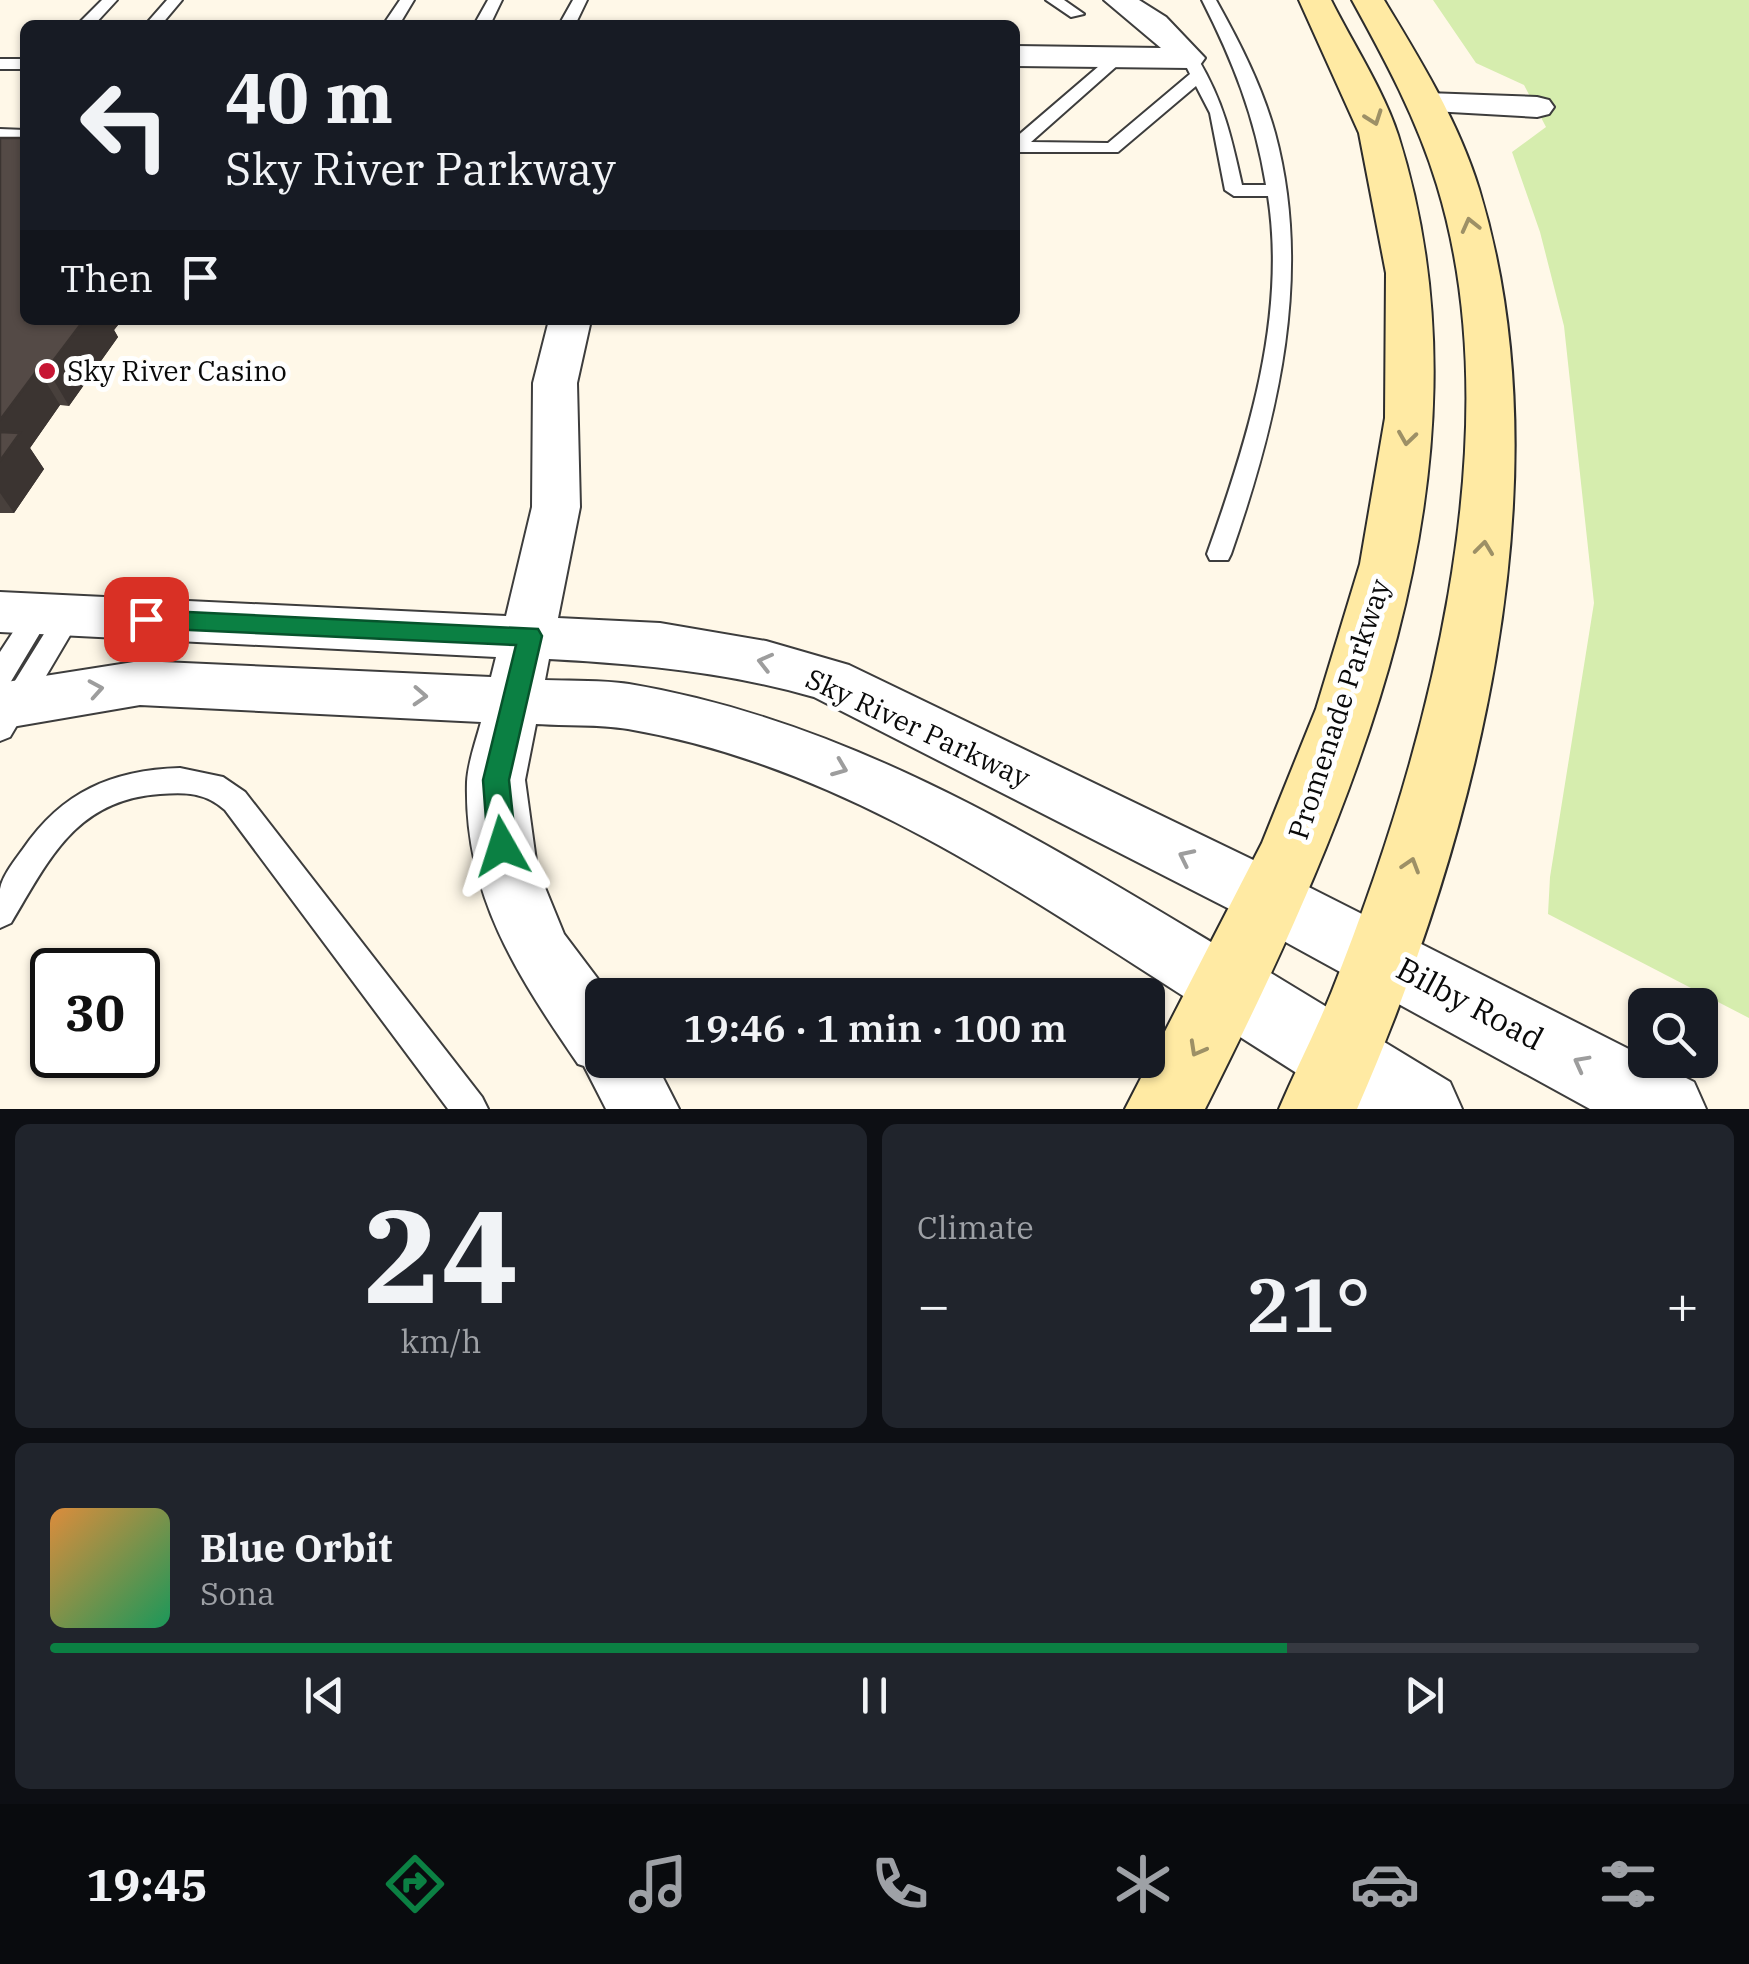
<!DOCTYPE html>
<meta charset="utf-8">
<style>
body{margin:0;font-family:"IBM Plex Serif",serif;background:#20242c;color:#f1f3f6;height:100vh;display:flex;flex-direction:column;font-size:38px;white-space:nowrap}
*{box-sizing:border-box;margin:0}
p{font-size:32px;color:#9ea1a6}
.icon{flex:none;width:55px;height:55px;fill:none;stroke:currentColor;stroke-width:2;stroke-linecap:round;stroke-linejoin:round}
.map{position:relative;height:1109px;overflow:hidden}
.side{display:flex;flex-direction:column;gap:15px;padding:15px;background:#0d0f14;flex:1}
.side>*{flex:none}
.banner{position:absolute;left:20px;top:20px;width:1000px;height:305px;border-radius:15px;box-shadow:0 2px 8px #0004;background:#171b24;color:#f1f3f6;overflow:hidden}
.tools{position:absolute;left:1628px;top:988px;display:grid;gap:20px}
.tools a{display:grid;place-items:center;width:90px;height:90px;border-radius:15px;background:#171b24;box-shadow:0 2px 8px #0004;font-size:50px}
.speed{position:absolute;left:30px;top:948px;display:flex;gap:20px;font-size:50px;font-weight:700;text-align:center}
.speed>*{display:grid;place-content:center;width:130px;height:130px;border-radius:50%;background:#171b24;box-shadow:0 2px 8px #0004;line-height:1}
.speed .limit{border:5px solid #111;border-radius:15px;background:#fff;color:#111}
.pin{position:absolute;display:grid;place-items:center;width:85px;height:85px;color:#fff;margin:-42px;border-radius:20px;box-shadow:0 5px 15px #0006}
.me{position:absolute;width:110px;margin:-55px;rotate:354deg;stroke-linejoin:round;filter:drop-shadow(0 0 8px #0008)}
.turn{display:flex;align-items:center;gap:35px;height:210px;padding:0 40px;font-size:45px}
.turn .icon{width:130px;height:130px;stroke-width:2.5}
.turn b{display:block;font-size:70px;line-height:85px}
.then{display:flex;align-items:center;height:95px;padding:0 40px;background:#0003;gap:20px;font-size:38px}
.big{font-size:75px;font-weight:600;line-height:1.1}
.side .widget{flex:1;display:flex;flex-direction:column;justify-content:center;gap:15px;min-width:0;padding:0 35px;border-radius:15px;background:#20242c}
.side .dial{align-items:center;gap:0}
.dial b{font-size:130px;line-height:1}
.song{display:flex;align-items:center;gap:30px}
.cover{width:120px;height:120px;border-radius:15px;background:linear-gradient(135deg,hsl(30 70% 55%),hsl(150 70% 35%))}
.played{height:10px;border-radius:5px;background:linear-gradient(90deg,#0b8043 75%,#363941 75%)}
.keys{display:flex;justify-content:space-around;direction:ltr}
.heat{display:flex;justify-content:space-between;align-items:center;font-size:55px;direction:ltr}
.side .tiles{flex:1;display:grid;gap:15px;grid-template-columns:1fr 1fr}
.widget:last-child{grid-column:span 2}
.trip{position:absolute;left:585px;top:978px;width:580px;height:100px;border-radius:15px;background:#171b24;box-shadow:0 2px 8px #0004;font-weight:600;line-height:100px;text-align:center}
.dock{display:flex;height:160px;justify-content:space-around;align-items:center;background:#090b0e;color:#9ea1a6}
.dock .icon{width:70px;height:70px}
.dock .active{color:#0b8043}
.dock b{font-size:45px;color:#f1f3f6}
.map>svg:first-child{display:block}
.green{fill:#d6edae}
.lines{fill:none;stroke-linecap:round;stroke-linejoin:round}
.service-casing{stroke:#3d3d3d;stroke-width:4}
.minor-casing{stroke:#3d3d3d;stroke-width:4}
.tertiary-casing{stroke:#3d3d3d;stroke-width:4}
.secondary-casing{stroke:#2c2c2c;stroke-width:4}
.service{fill:#fff;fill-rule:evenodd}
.minor{fill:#fff;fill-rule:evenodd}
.tertiary{fill:#fff;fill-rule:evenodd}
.secondary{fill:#ffeaa3;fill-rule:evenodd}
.wall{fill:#48403c}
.shaded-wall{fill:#3b3431}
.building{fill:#544a46;stroke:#3b3431;stroke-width:2.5}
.oneway{stroke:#9d9066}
.oneway2{stroke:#9d9d9d}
.route{fill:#0b8043;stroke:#07532c;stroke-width:2.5}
.poi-dot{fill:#c71634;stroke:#fff;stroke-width:4}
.labels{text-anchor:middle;stroke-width:10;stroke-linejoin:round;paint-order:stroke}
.poi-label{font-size:28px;fill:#0a0a0a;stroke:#fff;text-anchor:start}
.street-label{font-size:28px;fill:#0a0a0a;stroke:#fff}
.near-street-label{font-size:32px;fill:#0a0a0a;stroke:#fff}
</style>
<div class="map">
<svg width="1749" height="1109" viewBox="0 0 1749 1109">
<rect width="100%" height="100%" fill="#fff8e8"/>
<path class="green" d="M 1433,0 L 1749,0 L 1749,1018 L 1548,914 L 1550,877 L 1594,603 L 1564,326 L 1540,232 L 1512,152 L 1546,127 L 1524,85 L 1476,63 Z"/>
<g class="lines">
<defs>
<path id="service" d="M 102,0 L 117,0 L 94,25 L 77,25 Z
M 167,0 L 182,0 L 161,25 L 145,25 Z
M 400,0 L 414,0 L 399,25 L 383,25 Z
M 488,0 L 502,0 L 490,25 L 474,25 Z
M 573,0 L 587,0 L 575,25 L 559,25 Z
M 1046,0 L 1064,0 L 1084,14 L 1071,17 Z
M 1202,0 L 1216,0 C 1240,43 1262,86 1275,133 C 1313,274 1278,419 1231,554 L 1228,560 L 1210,560 L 1207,554 C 1247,442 1287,317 1268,196 L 1234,196 L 1225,190 L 1210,113 L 1196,86 L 1118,152 L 1015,152 L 1015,138 L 1113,54 L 1127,57 L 1031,142 L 1108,143 L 1190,74 L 1184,62 L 1192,57 L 1198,59 C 1223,101 1231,135 1242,185 L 1266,185 C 1255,117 1233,61 1202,0 Z
M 0,59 L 25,59 L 25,69 L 0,69 Z
M 0,129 L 25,130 L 25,140 L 0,139 Z
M 39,603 L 48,606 L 52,613 L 10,683 L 0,686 L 0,652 L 30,606 Z
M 69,605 L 78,608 L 82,615 L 10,737 L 0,741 L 0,705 L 60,608 Z
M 180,768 L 223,777 L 245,792 L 482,1097 L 488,1109 L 448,1109 L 225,810 C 205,792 185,792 160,794 C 76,800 50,858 11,923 L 0,928 C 0,915 0,901 0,889 C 2,876 15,860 23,849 C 62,792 112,770 180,768 Z"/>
<path id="minor" d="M 1104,0 L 1139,0 L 1166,17 L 1205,58 L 1200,65 L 1189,68 L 1015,66 L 1015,46 L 1161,48 Z
M 1427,93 L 1537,97 L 1549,100 L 1554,107 L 1549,114 L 1537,117 L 1415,110 L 1410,103 L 1415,96 Z
M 549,320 L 591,320 L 577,383 L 580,507 L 558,618 L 660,623 L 766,641 L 849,665 L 1295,880 L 1304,900 L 1295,920 L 1273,929 L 1251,920 L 814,697 C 727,672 640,664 549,659 L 545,680 C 573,681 602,680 629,684 C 861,723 1055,849 1253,967 L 1263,989 L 1253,1011 L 1230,1021 L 1207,1011 C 1025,896 845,766 628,729 C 598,724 566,726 536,724 L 525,780 L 537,868 L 564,934 L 610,995 L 602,995 L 602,1060 L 654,1060 L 679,1109 L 606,1109 L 584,1066 L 578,1064 C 517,975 464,895 467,782 C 468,762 476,741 481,722 L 140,705 L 0,729 L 0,683 L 140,661 L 491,677 L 496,657 L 0,632 L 0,592 L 506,616 L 532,507 L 533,383 Z"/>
<path id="tertiary" d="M 1273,869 L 1694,1082 L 1706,1109 L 1590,1109 L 1249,922 L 1239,900 L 1249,878 Z
M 1230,954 L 1256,964 L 1450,1082 L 1462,1109 L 1353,1109 L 1204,1014 L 1194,989 L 1204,964 Z"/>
<path id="secondary" d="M 1299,0 L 1331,0 C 1353,44 1383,89 1398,135 C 1504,470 1354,813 1205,1109 L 1125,1109 L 1262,843 L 1316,709 L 1360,564 L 1385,418 L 1386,273 L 1359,133 Z
M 1352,0 L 1384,0 C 1421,61 1458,121 1479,189 C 1568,481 1476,837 1357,1109 L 1279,1109 C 1296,1069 1316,1031 1332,991 C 1426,755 1514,436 1437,185 C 1417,119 1385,60 1352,0 Z"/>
</defs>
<use href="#service" class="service-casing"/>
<use href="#minor" class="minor-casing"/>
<use href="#tertiary" class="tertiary-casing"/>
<use href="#secondary" class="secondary-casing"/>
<use href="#service" class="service"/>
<use href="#minor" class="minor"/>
<use href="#tertiary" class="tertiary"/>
<use href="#secondary" class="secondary"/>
</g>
<path class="wall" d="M 0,138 L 25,320 L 122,320 L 114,330 L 118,337 L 69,406 L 60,405 L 30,448 L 44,469 L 14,513 L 0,513 Z"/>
<path class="shaded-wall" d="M 84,320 L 122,320 L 114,330 L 118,337 L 69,406 L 47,369 Z
M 38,369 L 60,405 L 30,448 L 44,469 L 14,513 L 0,493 L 0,420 Z"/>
<path class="building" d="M 0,138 L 25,138 L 25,320 L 84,320 L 47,369 L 38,369 L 0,420 Z
M 0,432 L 20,433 L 0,461 Z"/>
<defs><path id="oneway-chevron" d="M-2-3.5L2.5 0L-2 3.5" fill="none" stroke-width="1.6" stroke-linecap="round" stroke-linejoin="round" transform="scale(2.5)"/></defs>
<g class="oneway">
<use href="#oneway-chevron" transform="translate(1374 118) rotate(70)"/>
<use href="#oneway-chevron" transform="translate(1470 225) rotate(-104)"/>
<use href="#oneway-chevron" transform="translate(1407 438) rotate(98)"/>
<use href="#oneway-chevron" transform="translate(1484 548) rotate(-83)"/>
<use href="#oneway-chevron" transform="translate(1411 865) rotate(-73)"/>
<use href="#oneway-chevron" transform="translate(1197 1049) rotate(119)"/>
</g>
<g class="oneway2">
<use href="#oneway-chevron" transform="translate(765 662) rotate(-166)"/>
<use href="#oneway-chevron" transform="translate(96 689) rotate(-10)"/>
<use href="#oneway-chevron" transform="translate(420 696) rotate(3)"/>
<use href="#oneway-chevron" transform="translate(840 768) rotate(22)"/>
<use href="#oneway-chevron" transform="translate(1186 857) rotate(-154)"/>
<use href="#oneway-chevron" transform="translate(1581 1063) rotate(-152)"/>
</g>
<path class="route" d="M 146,610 L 538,629 L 542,636 L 509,780 L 516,846 L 512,855 L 502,858 L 493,855 L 488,846 L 483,780 L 516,645 L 146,628 L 134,619 Z"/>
<circle class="poi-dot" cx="47" cy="371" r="10"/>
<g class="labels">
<g class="poi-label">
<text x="67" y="381">Sky River Casino</text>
</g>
<g class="street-label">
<text transform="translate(1339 709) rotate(-72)" y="10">Promenade Parkway</text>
<text transform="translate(918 728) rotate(25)" y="10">Sky River Parkway</text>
</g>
<g class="near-street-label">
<text transform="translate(1470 1004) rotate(28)" y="11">Bilby Road</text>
</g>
</g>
</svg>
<div class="tools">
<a><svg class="icon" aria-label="search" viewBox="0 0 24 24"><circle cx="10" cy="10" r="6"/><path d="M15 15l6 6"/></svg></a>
</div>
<div class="speed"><div class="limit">30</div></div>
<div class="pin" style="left:146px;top:619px;background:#d93025"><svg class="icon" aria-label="arrive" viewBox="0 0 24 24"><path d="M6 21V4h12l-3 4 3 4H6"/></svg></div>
<svg class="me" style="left:502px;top:846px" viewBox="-20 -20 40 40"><path d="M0-17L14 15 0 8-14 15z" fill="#0b8043" stroke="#fff" stroke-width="4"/></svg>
<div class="trip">19:46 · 1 min · 100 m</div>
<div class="banner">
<div class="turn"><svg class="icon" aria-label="left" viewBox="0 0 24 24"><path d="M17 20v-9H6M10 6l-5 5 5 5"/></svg><div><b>40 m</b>Sky River Parkway</div></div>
<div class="then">Then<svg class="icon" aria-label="arrive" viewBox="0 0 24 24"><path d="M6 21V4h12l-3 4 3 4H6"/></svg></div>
</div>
</div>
<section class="side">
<div class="tiles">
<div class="widget dial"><b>24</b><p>km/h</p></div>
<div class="widget"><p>Climate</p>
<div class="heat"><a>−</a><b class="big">21°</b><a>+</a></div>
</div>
<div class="widget">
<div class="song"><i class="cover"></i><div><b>Blue Orbit</b><p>Sona</p></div></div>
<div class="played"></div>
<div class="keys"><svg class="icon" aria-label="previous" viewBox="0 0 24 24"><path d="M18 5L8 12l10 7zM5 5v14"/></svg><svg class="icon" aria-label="pause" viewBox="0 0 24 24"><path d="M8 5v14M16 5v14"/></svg><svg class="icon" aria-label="next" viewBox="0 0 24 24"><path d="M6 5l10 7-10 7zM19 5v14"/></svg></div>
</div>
</div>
</section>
<nav class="dock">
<b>19:45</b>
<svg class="icon active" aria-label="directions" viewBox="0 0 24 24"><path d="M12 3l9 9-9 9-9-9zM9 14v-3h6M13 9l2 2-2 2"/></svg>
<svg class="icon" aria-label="music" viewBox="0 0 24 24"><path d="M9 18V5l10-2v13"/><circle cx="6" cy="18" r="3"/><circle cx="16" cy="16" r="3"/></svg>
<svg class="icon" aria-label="phone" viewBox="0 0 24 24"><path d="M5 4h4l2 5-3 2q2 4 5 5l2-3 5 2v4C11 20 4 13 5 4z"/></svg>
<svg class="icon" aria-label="climate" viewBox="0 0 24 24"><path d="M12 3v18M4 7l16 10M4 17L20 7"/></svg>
<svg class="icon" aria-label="car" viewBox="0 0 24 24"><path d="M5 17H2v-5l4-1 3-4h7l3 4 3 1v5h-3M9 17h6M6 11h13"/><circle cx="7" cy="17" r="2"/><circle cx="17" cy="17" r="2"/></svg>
<svg class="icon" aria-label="filters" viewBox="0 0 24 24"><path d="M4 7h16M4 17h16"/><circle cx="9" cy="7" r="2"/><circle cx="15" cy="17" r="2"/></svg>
</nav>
